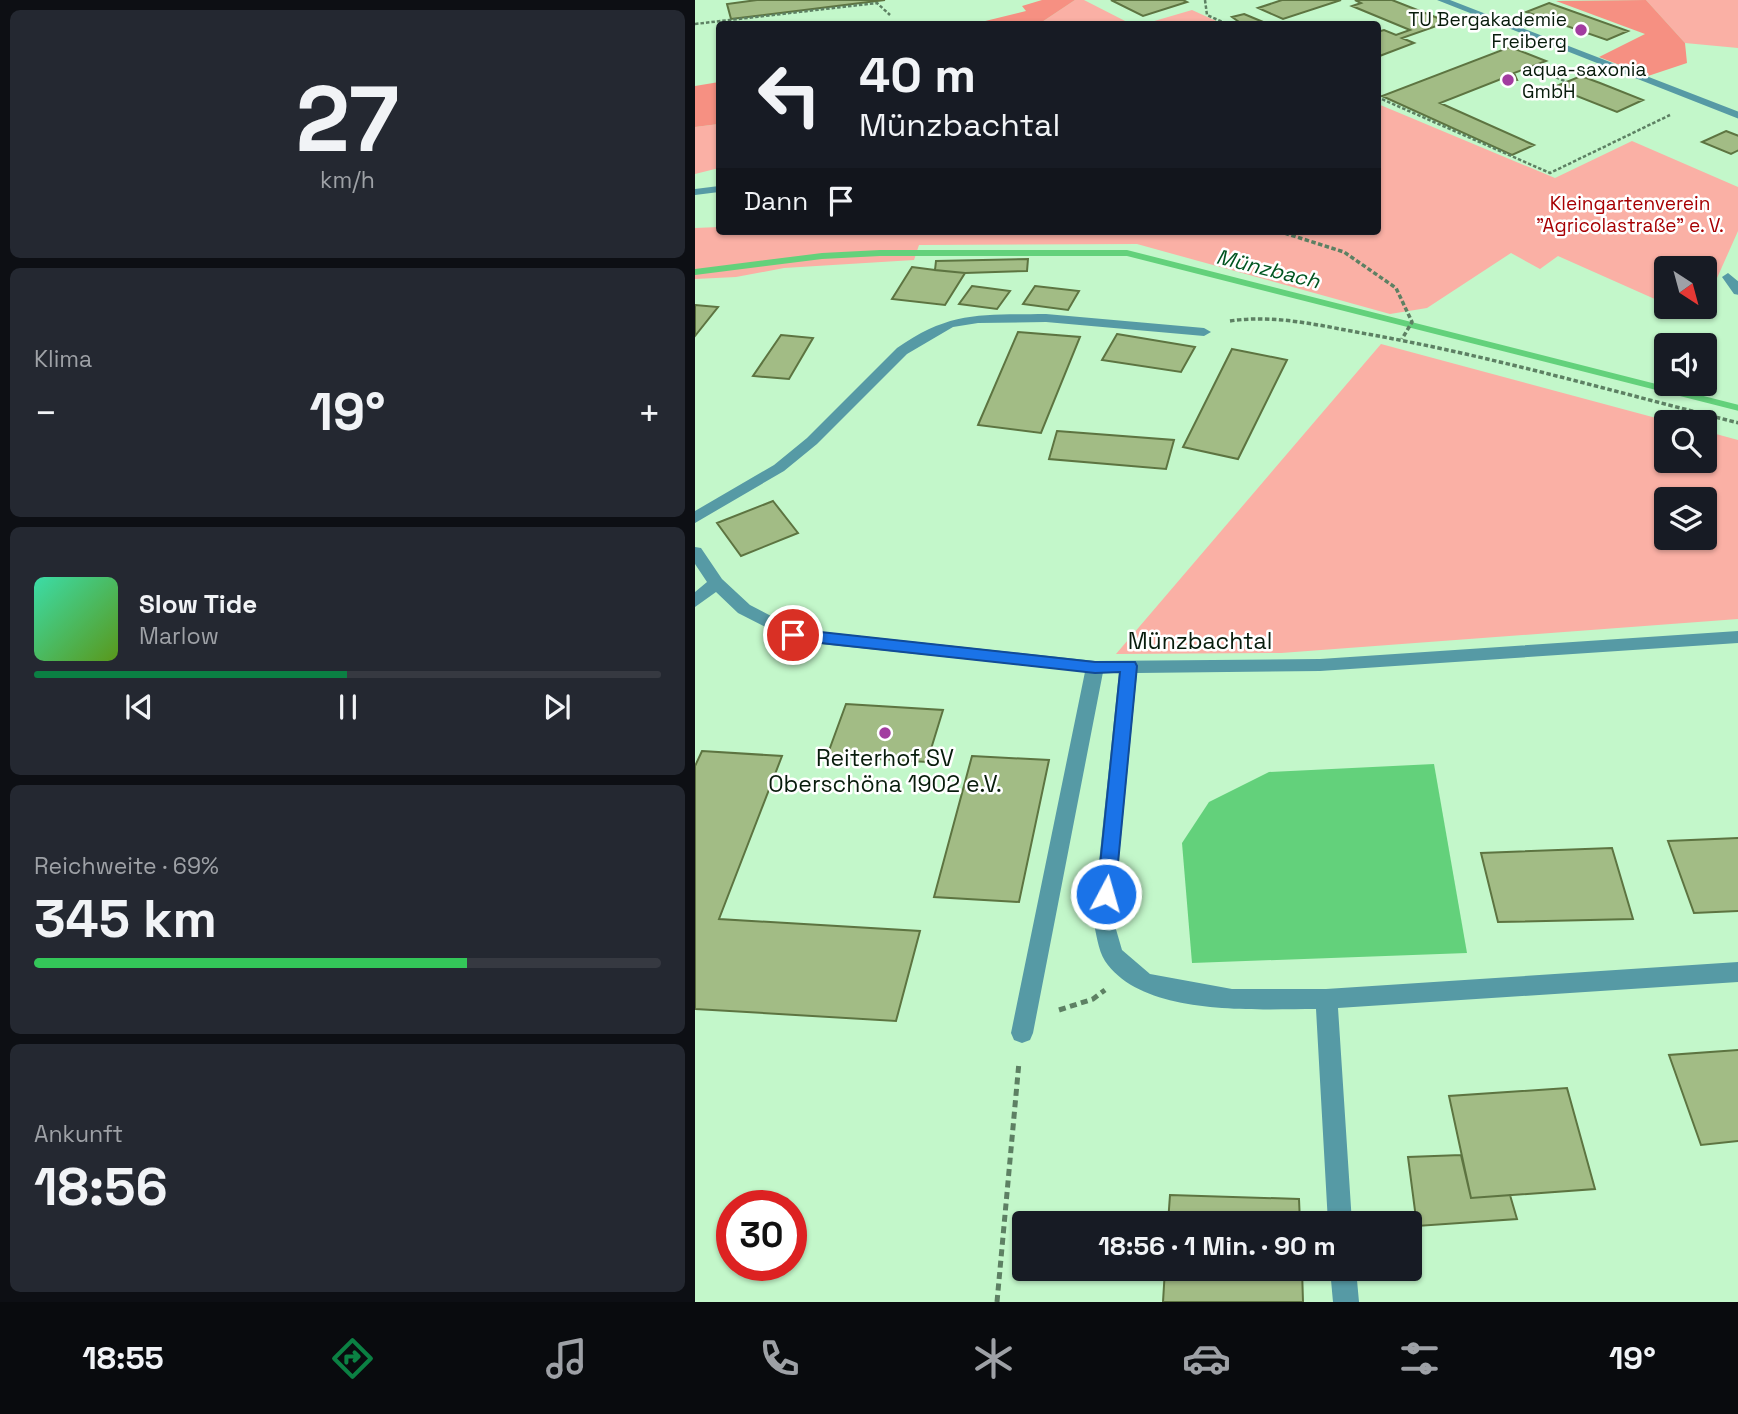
<!DOCTYPE html>
<html lang="de">
<meta charset="utf-8">
<style>
body{margin:0;font-family:"Space Grotesk",sans-serif;background:#242831;color:#f1f3f6;height:100vh;display:flex;flex-direction:column;font-size:26px;white-space:nowrap}
*{box-sizing:border-box;margin:0}
p{font-size:23px;color:#9ea1a6}
.icon{flex:none;width:38px;height:38px;fill:none;stroke:currentColor;stroke-width:2;stroke-linecap:round;stroke-linejoin:round}
.map{position:relative;flex:1;overflow:hidden}
.sheet{display:flex;flex-direction:column;gap:10px;padding:10px;background:#0d0f14;width:695px}
.sheet>*{flex:none}
.top-card{position:absolute;left:21px;top:21px;width:665px;height:214px;border-radius:7px;box-shadow:0 2px 5px #0004;background:#171b24;color:#f1f3f6;overflow:hidden}
.needle{width:46px;rotate:144deg}
.fabs{position:absolute;left:959px;top:256px;display:grid;gap:14px}
.fabs a{display:grid;place-items:center;width:63px;height:63px;border-radius:7px;background:#171b24;box-shadow:0 2px 5px #0004;font-size:35px}
.speed{position:absolute;left:21px;top:1190px;display:flex;gap:14px;font-size:35px;font-weight:700;text-align:center}
.speed>*{display:grid;place-content:center;width:91px;height:91px;border-radius:50%;background:#171b24;box-shadow:0 2px 5px #0004;line-height:1}
.speed .limit{border:10px solid #d22;background:#fff;color:#111}
.pin{position:absolute;display:grid;place-items:center;width:60px;height:60px;color:#fff;margin:-30px;border:4px solid #fff;border-radius:50%;box-shadow:0 2px 7px #0007}
.me{position:absolute;width:77px;margin:-38px;rotate:6deg;stroke-linejoin:round;filter:drop-shadow(0 0 5px #0008)}
.turn{display:flex;align-items:center;gap:24px;height:147px;padding:0 28px;font-size:32px}
.turn .icon{width:91px;height:91px;stroke-width:2.5}
.turn b{display:block;font-size:49px;line-height:60px}
.then{display:flex;align-items:center;height:66px;padding:0 28px;background:#0003;gap:14px;font-size:26px}
.big{font-size:52px;font-weight:600;line-height:1.1}
.sheet .card{flex:1;display:flex;flex-direction:column;justify-content:center;gap:10px;min-width:0;padding:0 24px;border-radius:10px;background:#242831}
.sheet .dial{align-items:center;gap:0}
.dial b{font-size:91px;line-height:1}
.song{display:flex;align-items:center;gap:21px}
.cover{width:84px;height:84px;border-radius:10px;background:linear-gradient(135deg,hsl(160 70% 55%),hsl(90 70% 35%))}
.played{height:7px;border-radius:4px;background:linear-gradient(90deg,#0b8043 50%,#363941 50%)}
.keys{display:flex;justify-content:space-around;direction:ltr}
.heat{display:flex;justify-content:space-between;align-items:center;font-size:38px;direction:ltr}
.charge{height:10px;border-radius:5px;background:linear-gradient(90deg,#34c759 69%,#363941 0)}
.trip{position:absolute;left:317px;top:1211px;width:410px;height:70px;border-radius:7px;background:#171b24;box-shadow:0 2px 5px #0004;font-weight:600;line-height:70px;text-align:center}
.dock{display:flex;height:112px;justify-content:space-around;align-items:center;background:#090b0e;color:#9ea1a6}
.dock .icon{width:49px;height:49px}
.dock .selected{color:#0b8043}
.dock b{font-size:32px;color:#f1f3f6}
main{display:flex;flex:1;min-height:0}
.map>svg:first-child{display:block}
.green{fill:#fab0a5;fill-rule:evenodd}
.forest{fill:#f69082}
.water{fill:#63d17b}
.lines{fill:none;stroke-linecap:round;stroke-linejoin:round}
.stream{fill:#63d17b;fill-rule:evenodd}
.building{fill:#a2bc85;stroke:#5d7441;stroke-width:2}
.path-far2{stroke:#5d8063;stroke-width:2.5;stroke-dasharray:3.5 2;stroke-linecap:butt}
.path-far1{stroke:#5d8063;stroke-width:3.5;stroke-dasharray:4.5 2.5;stroke-linecap:butt}
.path{stroke:#5d8063;stroke-width:5;stroke-dasharray:7 4.5;stroke-linecap:butt}
.lane{fill:#569aa5;fill-rule:evenodd}
.street{fill:#569aa5;fill-rule:evenodd}
.route{fill:#1a73e8;stroke:#114b97;stroke-width:2}
.poi-dot{fill:#a23ca0;stroke:#fff;stroke-width:2.5}
.labels{text-anchor:middle;stroke-width:5;stroke-linejoin:round;paint-order:stroke}
.far-poi-label{font-size:19px;fill:#081c0c;stroke:#fff;text-anchor:end}
.far-park-label{font-size:19px;fill:#a70003;stroke:#fff}
.far-water-label{font-size:21px;font-style:italic;fill:#005520;stroke:#fff}
.street-label{font-size:23px;fill:#081c0c;stroke:#fff}
.poi-label{font-size:23px;fill:#081c0c;stroke:#fff}
</style>
<main>
<section class="sheet">
<div class="card dial"><b>27</b><p>km/h</p></div>
<div class="card"><p>Klima</p>
<div class="heat"><a>−</a><b class="big">19°</b><a>+</a></div>
</div>
<div class="card">
<div class="song"><i class="cover"></i><div><b>Slow Tide</b><p>Marlow</p></div></div>
<div class="played"></div>
<div class="keys"><svg class="icon" aria-label="previous" viewBox="0 0 24 24"><path d="M18 5L8 12l10 7zM5 5v14"/></svg><svg class="icon" aria-label="pause" viewBox="0 0 24 24"><path d="M8 5v14M16 5v14"/></svg><svg class="icon" aria-label="next" viewBox="0 0 24 24"><path d="M6 5l10 7-10 7zM19 5v14"/></svg></div>
</div>
<div class="card"><p>Reichweite · 69%</p><b class="big">345 km</b><div class="charge"></div></div>
<div class="card"><p>Ankunft</p><b class="big">18:56</b></div>
</section>
<div class="map">
<svg width="1044" height="1302" viewBox="0 0 1044 1302">
<rect width="100%" height="100%" fill="#c3f7ca"/>
<path class="green" d="M 380,0 L 389,0 L 436,24 L 344,24 Z
M 951,0 L 1043,0 L 1043,48 L 990,43 Z
M 497,10 L 528,24 L 449,24 Z
M 683,104 L 860,178 L 937,141 L 1043,187 L 1043,231 L 1010,305 L 1010,268 L 971,268 L 971,304 L 863,256 L 845,269 L 816,253 L 732,308 L 695,314 L 442,244 L 224,245 L 219,260 L 89,268 L 41,277 L 0,279 L 0,228 L 24,227 L 24,231 L 682,231 Z
M 24,124 L 24,168 L 0,174 L 0,127 Z
M 686,344 L 976,422 L 971,422 L 971,460 L 1010,460 L 1010,431 L 1043,440 L 1043,619 L 586,653 L 421,654 ZM 971,499 L 1010,499 L 1010,537 L 971,537 Z"/>
<path class="forest" d="M 347,0 L 380,0 L 344,24 L 278,24 L 331,11 L 327,6 Z
M 951,0 L 990,43 L 992,63 L 953,76 L 904,57 L 950,34 L 861,1 Z
M 24,82 L 24,124 L 0,127 L 0,86 Z"/>
<path class="water" d="M 739,764 L 772,953 L 497,963 L 487,843 L 514,802 L 574,772 Z"/>
<g class="lines">
<path class="stream" d="M 185,250 L 432,250 L 1044,405 L 1044,411 L 432,256 L 185,256 L 127,259 L 0,275 L 0,269 L 127,253 Z"/>
</g>
<path class="building" d="M 62,0 L 190,0 L 36,19 L 32,4 Z
M 416,0 L 488,0 L 492,2 L 448,16 Z
M 587,0 L 646,0 L 588,19 L 563,8 Z
M 660,0 L 697,0 L 753,22 L 707,38 L 719,43 L 682,57 L 682,32 L 689,30 L 701,35 L 715,30 L 657,6 L 666,3 Z
M 854,3 L 933,31 L 912,40 L 831,12 Z
M 549,14 L 573,24 L 547,24 L 537,17 Z
M 815,47 L 851,61 L 819,73 L 822,80 L 806,79 L 745,103 L 839,145 L 817,155 L 687,96 Z
M 886,76 L 905,83 L 948,100 L 922,112 L 859,87 Z
M 1031,131 L 1044,136 L 1044,150 L 1036,154 L 1007,142 Z
M 333,259 L 332,271 L 270,273 L 240,270 L 241,261 Z
M 217,267 L 240,270 L 270,273 L 250,305 L 197,299 Z
M 277,286 L 315,291 L 302,309 L 264,304 Z
M 340,286 L 384,291 L 373,310 L 328,304 Z
M 0,305 L 23,307 L 0,336 Z
M 323,332 L 385,337 L 346,433 L 283,425 Z
M 422,334 L 500,347 L 486,372 L 407,360 Z
M 86,335 L 118,338 L 94,379 L 58,376 Z
M 537,349 L 592,360 L 543,459 L 488,447 Z
M 362,431 L 479,440 L 471,469 L 354,459 Z
M 78,501 L 103,533 L 46,556 L 22,523 Z
M 151,704 L 248,710 L 232,762 L 132,756 Z
M 7,751 L 87,756 L 24,919 L 225,931 L 201,1021 L 0,1009 L 0,766 Z
M 277,756 L 354,760 L 324,902 L 239,897 Z
M 1044,838 L 1044,911 L 999,913 L 973,841 Z
M 917,848 L 938,919 L 803,922 L 786,853 Z
M 1044,1050 L 1044,1141 L 1006,1145 L 974,1055 Z
M 872,1088 L 900,1189 L 776,1198 L 754,1096 Z
M 766,1155 L 776,1198 L 815,1195 L 822,1219 L 722,1226 L 713,1157 Z
M 475,1195 L 604,1199 L 605,1223 L 473,1223 Z
M 470,1269 L 607,1269 L 608,1302 L 468,1302 Z"/>
<g class="lines">
<path class="path-far2" d="M 510,0 L 512,15 L 532,24
M 0,24 L 182,3 L 195,15
M 851,73 L 872,82
M 682,97 L 855,173 L 975,115"/>
<path class="path-far1" d="M 583,231 L 649,252 L 701,288 L 717,322 L 707,339
M 535,321 C 580,314 627,326 672,334 C 797,356 920,392 1044,423"/>
<path class="path" d="M 364,1010 L 398,999 L 410,990
M 302,1302 L 324,1062"/>
<path class="lane" d="M 24,186 L 24,192 L 0,195 L 0,189 Z
M 351,314 L 509,328 L 516,332 L 509,336 L 351,322 L 283,323 L 258,327 L 212,354 L 122,444 L 89,471 L 0,523 L 0,511 L 79,465 L 112,438 L 202,348 C 256,310 288,315 351,314 Z
M 400,661 L 406,662 L 409,667 L 338,1033 L 335,1040 L 327,1043 L 319,1040 L 316,1033 L 391,667 L 394,662 Z"/>
<path class="street" d="M 742,0 L 755,0 L 1044,112 L 1044,119 Z
M 1033,273 L 1044,282 L 1044,295 L 1039,294 L 1027,277 Z
M 0,547 L 6,548 L 27,579 L 55,605 L 101,629 L 400,661 L 625,659 L 1044,631 L 1044,643 L 625,671 L 442,673 L 418,919 L 427,950 L 455,974 L 537,989 L 631,989 L 1044,962 L 1044,982 L 643,1008 L 657,1223 L 633,1223 L 621,1009 C 560,1009 448,1017 410,961 C 403,950 401,932 398,919 L 424,673 L 400,673 L 98,641 L 43,613 L 21,592 L 0,607 L 0,592 L 12,582 L 0,564 Z
M 635,1269 L 661,1269 L 664,1302 L 638,1302 Z"/>
</g>
<path class="route" d="M 98,629 L 400,662 L 440,662 L 442,666 L 420,894 L 418,899 L 411,902 L 404,899 L 402,894 L 425,672 L 400,673 L 98,640 L 90,635 Z"/>
<g class="poi-dot">
<circle cx="886" cy="30" r="7"/>
<circle cx="813" cy="80" r="7"/>
<circle cx="190" cy="733" r="7"/>
</g>
<g class="labels">
<g class="far-poi-label">
<text x="872" y="26">TU Bergakademie<tspan x="872" dy="22">Freiberg</tspan></text>
<text x="827" y="76" text-anchor="start">aqua-saxonia<tspan x="827" dy="22">GmbH</tspan></text>
</g>
<g class="far-park-label">
<text x="935" y="210">Kleingartenverein<tspan x="935" dy="22">"Agricolastraße" e. V.</tspan></text>
</g>
<g class="far-water-label">
<text transform="translate(573 269) rotate(14)" y="7">Münzbach</text>
</g>
<g class="street-label">
<text x="505" y="649">Münzbachtal</text>
</g>
<g class="poi-label">
<text x="190" y="766">Reiterhof SV<tspan x="190" dy="26">Oberschöna 1902 e.V.</tspan></text>
</g>
</g>
</svg>
<div class="fabs">
<a><svg class="needle" viewBox="-14 -14 28 28"><path d="M0-13l5 13h-10z" fill="#e53935"/><path d="M0 13l5-13h-10z" fill="#9ea1a6"/></svg></a>
<a><svg class="icon" aria-label="sound" viewBox="0 0 24 24"><path d="M4 9h4l5-4v14l-5-4H4zM17 9q2 3 0 6"/></svg></a>
<a><svg class="icon" aria-label="search" viewBox="0 0 24 24"><circle cx="10" cy="10" r="6"/><path d="M15 15l6 6"/></svg></a>
<a><svg class="icon" aria-label="layers" viewBox="0 0 24 24"><path d="M12 4l9 5-9 5-9-5zM3 14l9 5 9-5"/></svg></a>
</div>
<div class="speed"><div class="limit">30</div></div>
<div class="pin" style="left:98px;top:635px;background:#d93025"><svg class="icon" aria-label="arrive" viewBox="0 0 24 24"><path d="M6 21V4h12l-3 4 3 4H6"/></svg></div>
<svg class="me" style="left:411px;top:894px" viewBox="-20 -20 40 40"><circle r="17" fill="#1a73e8" stroke="#fff" stroke-width="3"/><path d="M0-11L8 9 0 5-8 9z" fill="#fff"/></svg>
<div class="trip">18:56 · 1 Min. · 90 m</div>
<div class="top-card">
<div class="turn"><svg class="icon" aria-label="left" viewBox="0 0 24 24"><path d="M17 20v-9H6M10 6l-5 5 5 5"/></svg><div><b>40 m</b>Münzbachtal</div></div>
<div class="then">Dann<svg class="icon" aria-label="arrive" viewBox="0 0 24 24"><path d="M6 21V4h12l-3 4 3 4H6"/></svg></div>
</div>
</div>
</main>
<nav class="dock">
<b>18:55</b>
<svg class="icon selected" aria-label="directions" viewBox="0 0 24 24"><path d="M12 3l9 9-9 9-9-9zM9 14v-3h6M13 9l2 2-2 2"/></svg>
<svg class="icon" aria-label="music" viewBox="0 0 24 24"><path d="M9 18V5l10-2v13"/><circle cx="6" cy="18" r="3"/><circle cx="16" cy="16" r="3"/></svg>
<svg class="icon" aria-label="phone" viewBox="0 0 24 24"><path d="M5 4h4l2 5-3 2q2 4 5 5l2-3 5 2v4C11 20 4 13 5 4z"/></svg>
<svg class="icon" aria-label="climate" viewBox="0 0 24 24"><path d="M12 3v18M4 7l16 10M4 17L20 7"/></svg>
<svg class="icon" aria-label="car" viewBox="0 0 24 24"><path d="M5 17H2v-5l4-1 3-4h7l3 4 3 1v5h-3M9 17h6M6 11h13"/><circle cx="7" cy="17" r="2"/><circle cx="17" cy="17" r="2"/></svg>
<svg class="icon" aria-label="filters" viewBox="0 0 24 24"><path d="M4 7h16M4 17h16"/><circle cx="9" cy="7" r="2"/><circle cx="15" cy="17" r="2"/></svg>
<b>19°</b>
</nav>
